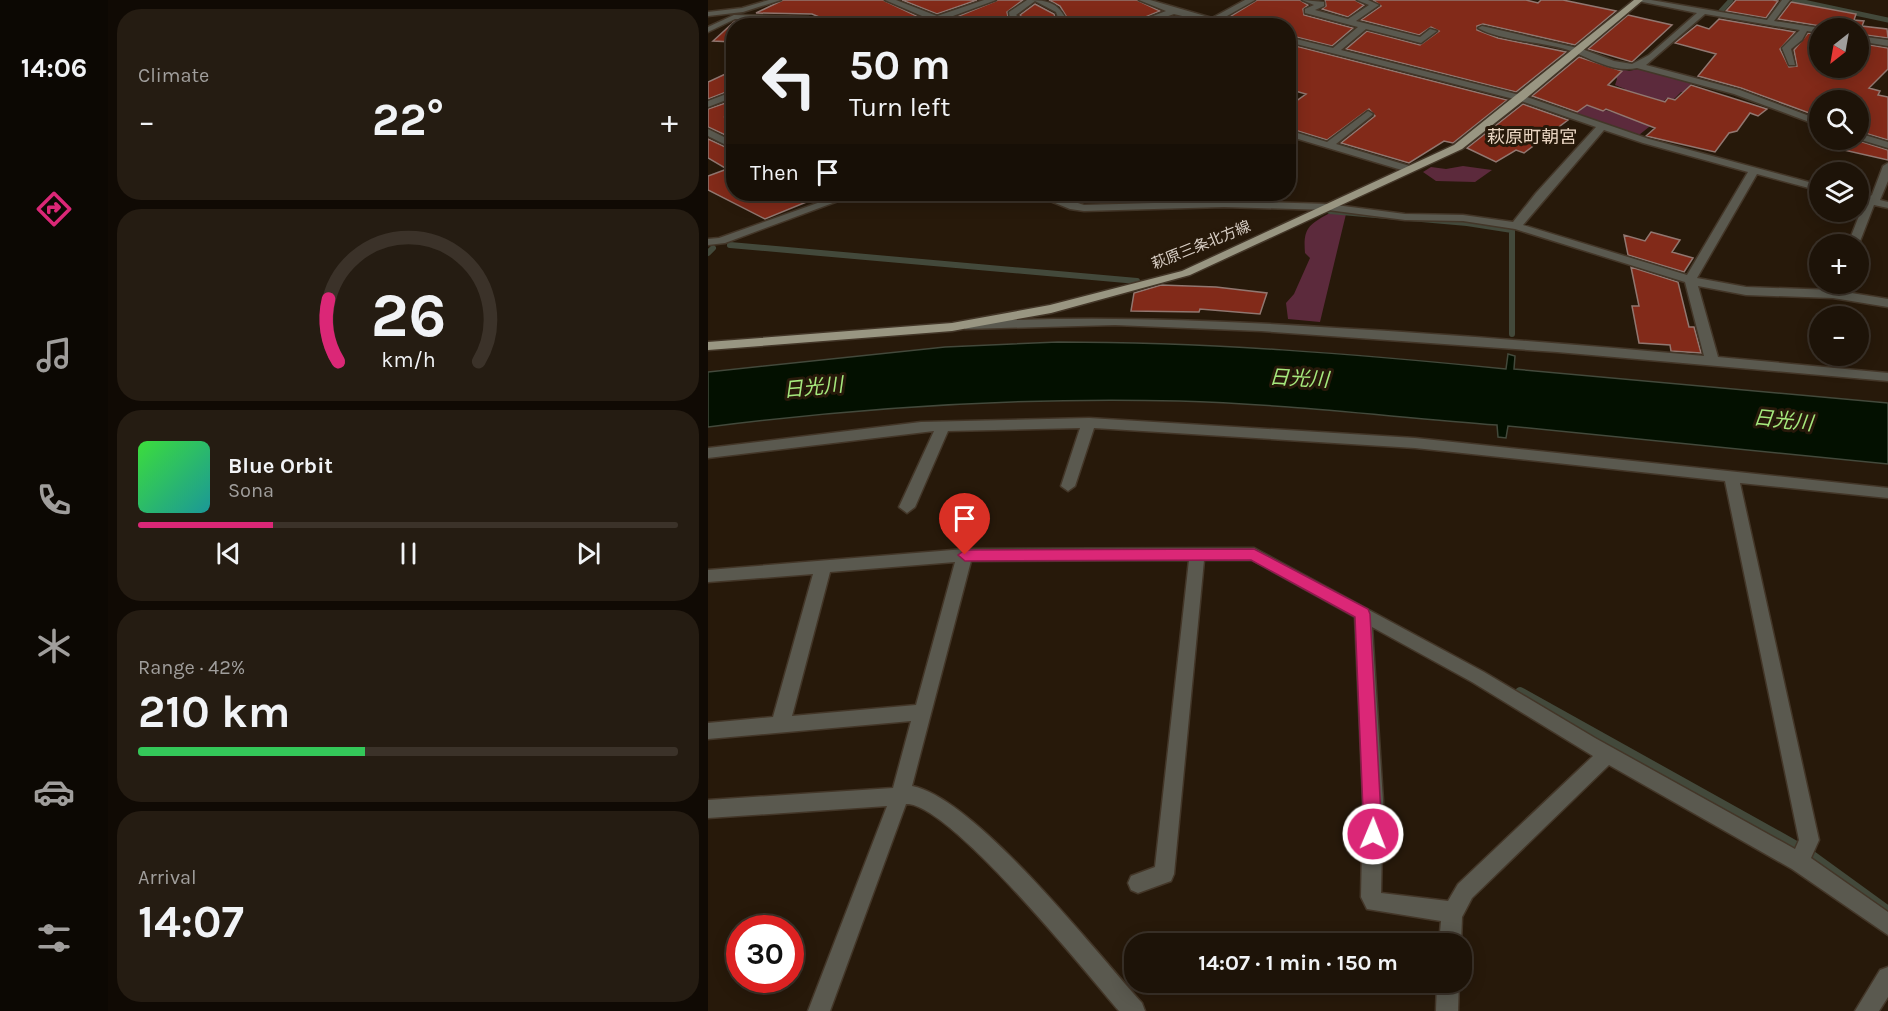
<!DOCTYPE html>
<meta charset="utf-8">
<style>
body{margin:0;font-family:Karla,"Noto Sans JP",sans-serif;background:#251c12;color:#f1f3f6;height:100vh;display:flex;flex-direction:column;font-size:22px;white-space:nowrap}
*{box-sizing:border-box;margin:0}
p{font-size:20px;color:#a09e9c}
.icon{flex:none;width:33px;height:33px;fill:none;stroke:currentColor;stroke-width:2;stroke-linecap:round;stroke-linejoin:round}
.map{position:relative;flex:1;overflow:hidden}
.drawer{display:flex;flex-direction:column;gap:9px;padding:9px;background:#100a04;width:600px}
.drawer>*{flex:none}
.guide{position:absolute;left:18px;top:18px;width:570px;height:183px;border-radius:24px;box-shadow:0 3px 15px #0003,0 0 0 2px #3b3229;background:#1d1308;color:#f1f3f6;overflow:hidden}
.needle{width:39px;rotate:211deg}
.fabs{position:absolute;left:1101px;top:18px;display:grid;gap:12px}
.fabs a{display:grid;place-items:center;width:60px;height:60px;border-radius:50%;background:#1d1308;box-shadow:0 3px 15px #0003,0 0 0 2px #3b3229;font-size:30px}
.speed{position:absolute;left:18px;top:915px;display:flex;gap:12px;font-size:30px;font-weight:700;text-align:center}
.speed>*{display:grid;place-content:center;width:78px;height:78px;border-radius:50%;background:#1d1308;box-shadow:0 3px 15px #0003,0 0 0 2px #3b3229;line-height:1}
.speed .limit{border:9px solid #d22;background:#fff;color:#111}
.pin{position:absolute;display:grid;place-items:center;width:51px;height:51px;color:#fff;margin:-62px -26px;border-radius:50% 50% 50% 0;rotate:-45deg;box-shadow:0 0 6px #0007}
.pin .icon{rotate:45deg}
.me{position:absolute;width:66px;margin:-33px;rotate:1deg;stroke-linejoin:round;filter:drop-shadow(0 0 4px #0008)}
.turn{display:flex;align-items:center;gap:21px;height:126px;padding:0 24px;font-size:27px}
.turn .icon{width:78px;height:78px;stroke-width:2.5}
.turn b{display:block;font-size:42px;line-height:51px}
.then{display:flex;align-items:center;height:57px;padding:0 24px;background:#0003;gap:12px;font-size:22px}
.big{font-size:45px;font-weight:700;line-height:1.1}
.drawer .widget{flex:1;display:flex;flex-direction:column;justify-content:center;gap:9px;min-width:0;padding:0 21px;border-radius:24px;background:#251c12}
.drawer .dial{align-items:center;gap:0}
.dial svg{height:156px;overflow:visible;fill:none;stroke:#3b3229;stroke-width:7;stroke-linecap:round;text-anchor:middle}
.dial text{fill:#f1f3f6;stroke:none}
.song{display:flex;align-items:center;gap:18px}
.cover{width:72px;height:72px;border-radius:9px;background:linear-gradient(135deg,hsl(120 70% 55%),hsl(180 70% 35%))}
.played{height:6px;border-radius:3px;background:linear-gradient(90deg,#db2777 25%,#3b3229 25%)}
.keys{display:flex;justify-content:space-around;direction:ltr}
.heat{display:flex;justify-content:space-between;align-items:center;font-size:33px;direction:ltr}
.charge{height:9px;border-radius:4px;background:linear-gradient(90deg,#34c759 42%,#3b3229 0)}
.trip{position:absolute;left:416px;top:933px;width:348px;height:60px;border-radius:24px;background:#1d1308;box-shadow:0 3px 15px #0003,0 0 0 2px #3b3229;font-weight:700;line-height:60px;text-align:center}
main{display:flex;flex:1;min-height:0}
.tabs{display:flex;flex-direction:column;width:108px;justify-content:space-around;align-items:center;background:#0c0803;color:#a09e9c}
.tabs .icon{width:42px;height:42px}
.tabs .on{color:#db2777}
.tabs b{font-size:27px;color:#f1f3f6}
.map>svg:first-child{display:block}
.green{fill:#5c2a3c}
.water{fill:#031000;stroke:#43493b;stroke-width:1.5}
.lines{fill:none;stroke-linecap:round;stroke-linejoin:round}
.stream-far2{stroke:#43493b;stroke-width:5}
.stream-far1{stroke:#43493b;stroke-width:6}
.stream{stroke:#43493b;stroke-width:10}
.building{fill:#822a19;stroke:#917770;stroke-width:1.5}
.minor-casing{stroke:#433628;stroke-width:3}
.major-casing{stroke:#433628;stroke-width:3}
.minor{fill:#5a594f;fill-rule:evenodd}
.major{fill:#999682;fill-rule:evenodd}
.route{fill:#db2777;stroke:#8e194d;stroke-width:1.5}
.labels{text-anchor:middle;stroke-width:6;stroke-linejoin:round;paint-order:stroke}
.far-street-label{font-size:15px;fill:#d9cfc6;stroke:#27190a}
.far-quarter-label{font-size:18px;fill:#ead6c3;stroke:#27190a}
.water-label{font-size:20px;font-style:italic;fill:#a6e97d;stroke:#27190a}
</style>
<main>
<nav class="tabs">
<b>14:06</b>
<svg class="icon on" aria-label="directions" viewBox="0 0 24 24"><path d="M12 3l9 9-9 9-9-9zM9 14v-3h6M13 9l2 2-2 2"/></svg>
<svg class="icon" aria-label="music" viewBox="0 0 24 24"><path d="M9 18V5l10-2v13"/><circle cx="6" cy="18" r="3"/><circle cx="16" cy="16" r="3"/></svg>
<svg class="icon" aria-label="phone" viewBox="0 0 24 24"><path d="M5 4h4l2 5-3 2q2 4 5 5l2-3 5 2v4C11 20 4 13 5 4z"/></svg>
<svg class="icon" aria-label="climate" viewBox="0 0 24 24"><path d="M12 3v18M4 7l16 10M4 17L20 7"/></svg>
<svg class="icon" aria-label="car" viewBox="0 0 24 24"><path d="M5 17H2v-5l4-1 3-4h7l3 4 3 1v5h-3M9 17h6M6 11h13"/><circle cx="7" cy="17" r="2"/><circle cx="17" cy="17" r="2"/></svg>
<svg class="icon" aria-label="filters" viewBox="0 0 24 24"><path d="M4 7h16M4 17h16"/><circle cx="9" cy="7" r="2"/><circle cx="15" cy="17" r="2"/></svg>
</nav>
<section class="drawer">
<div class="widget"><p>Climate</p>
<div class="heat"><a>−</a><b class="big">22°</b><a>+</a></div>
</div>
<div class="widget dial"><svg viewBox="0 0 100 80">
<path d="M14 69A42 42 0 1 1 86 69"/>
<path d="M14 69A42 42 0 0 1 9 37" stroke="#db2777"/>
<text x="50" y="56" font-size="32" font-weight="700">26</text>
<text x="50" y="72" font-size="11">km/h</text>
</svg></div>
<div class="widget">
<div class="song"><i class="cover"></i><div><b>Blue Orbit</b><p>Sona</p></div></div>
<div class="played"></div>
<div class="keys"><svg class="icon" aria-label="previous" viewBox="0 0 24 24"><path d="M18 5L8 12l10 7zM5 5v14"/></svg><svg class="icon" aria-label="pause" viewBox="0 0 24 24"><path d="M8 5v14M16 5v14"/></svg><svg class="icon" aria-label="next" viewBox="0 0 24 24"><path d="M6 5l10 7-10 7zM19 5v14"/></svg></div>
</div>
<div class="widget"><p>Range · 42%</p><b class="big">210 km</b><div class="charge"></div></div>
<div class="widget"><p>Arrival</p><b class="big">14:07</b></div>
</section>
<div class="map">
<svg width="1180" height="1011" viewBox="0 0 1180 1011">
<rect width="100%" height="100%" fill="#27190a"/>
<path class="green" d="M 910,68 L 921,71 L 934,68 L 983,83 L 978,93 L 973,92 L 966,99 L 959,98 L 949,108 L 956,115 L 931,135 L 878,118 L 859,109 L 859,105 L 875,104 L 918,116 L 913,92 L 917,89 L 907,85 L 909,79 L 904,69 Z
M 755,166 L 784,170 L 767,182 L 728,181 L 715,172 L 723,167 L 738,169 Z
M 620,214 L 638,214 L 612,322 L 580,319 L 578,303 L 586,294 L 602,258 L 597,253 C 595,229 600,225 620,214 Z"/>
<path class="water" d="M 350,342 C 501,342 648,354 798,369 L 800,354 L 807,356 L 806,369 L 1180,403 L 1180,464 L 800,426 L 798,438 L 790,437 L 789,425 C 683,417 577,404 471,401 C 313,397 157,407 0,427 L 0,372 L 237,347 Z"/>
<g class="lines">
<path class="stream-far2" d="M 1086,0 L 1180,20
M 1013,11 L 1023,0"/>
<path class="stream-far1" d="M 622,211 L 759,223 L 804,230 L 804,334
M 22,245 L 429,281
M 0,253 L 5,248"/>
<path class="stream" d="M 812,692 L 1090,847
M 1103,855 L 1180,911"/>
</g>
<path class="building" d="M 75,0 L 175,0 L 215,19 L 203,26 L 133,26 L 104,14 L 48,13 Z
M 194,0 L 269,0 L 229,14 Z
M 290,0 L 315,0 L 299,12 L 301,21 L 308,25 L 226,26 Z
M 341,0 L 429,0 L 452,11 L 416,26 L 379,26 L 366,20 L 361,21 L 352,6 Z
M 549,0 L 592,0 L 600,5 L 595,9 L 596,15 L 645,28 L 624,46 L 580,35 L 580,26 L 533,26 L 518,19 Z
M 617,0 L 647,0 L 656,5 L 640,17 L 614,9 L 618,6 Z
M 665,0 L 818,0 L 830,3 L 833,0 L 855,0 L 908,11 L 867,45 L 775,24 L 769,26 L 769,30 L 790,38 L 858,52 L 808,92 L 638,49 L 659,31 L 712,45 L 731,31 L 723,27 L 711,35 L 653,20 L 673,6 Z
M 1028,0 L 1065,0 L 1070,1 L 1058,18 L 1018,11 Z
M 1083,2 L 1148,14 L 1146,20 L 1156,21 L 1154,26 L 1179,29 L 1180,38 L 1150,34 L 1150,28 L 1114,28 L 1112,26 L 1070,19 Z
M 327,4 L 346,14 L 350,25 L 327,26 L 312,15 Z
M 920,15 L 964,25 L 924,62 L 880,49 Z
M 1011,19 L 1087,32 L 1072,49 L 1081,67 L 1089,66 L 1086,50 L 1100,33 L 1112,35 L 1112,68 L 1150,68 L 1150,43 L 1180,48 L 1180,69 L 1161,88 L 1172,91 L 1170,95 L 1180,97 L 1180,140 L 1150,131 L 1150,100 L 1112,100 L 1112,117 L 1033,88 L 990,76 L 1008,54 L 967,43 L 989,25 L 1001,29 Z
M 27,21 L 88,23 L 86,26 L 26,26 L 26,42 L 5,41 Z
M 580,44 L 799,100 L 745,143 L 736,141 L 701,163 L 633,143 L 667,116 L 661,109 L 619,140 L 580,128 L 580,107 L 598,94 L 580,89 Z
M 871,57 L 914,71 L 900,85 L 957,102 L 960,98 L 967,100 L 983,85 L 1059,109 L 1050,116 L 1042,113 L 1029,131 L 1021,133 L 1007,152 L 938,136 L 947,128 L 898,109 L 895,111 L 879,105 L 869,112 L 824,96 Z
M 26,70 L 26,89 L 0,99 L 0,82 Z
M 26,100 L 25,113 L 17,117 L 26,121 L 26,139 L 0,127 L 0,109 Z
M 815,104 L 860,120 L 816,153 L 808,150 L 788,162 L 759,148 Z
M 0,139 L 26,151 L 26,194 L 118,194 L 57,219 L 0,190 L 0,176 L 19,169 L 0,158 Z
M 1131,140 L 1148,140 L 1180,150 L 1180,160 L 1127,148 Z
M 943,232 L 972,240 L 964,252 L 985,258 L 976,272 L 920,255 L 916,235 L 937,241 Z
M 923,267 L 970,282 L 981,327 L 986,327 L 993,353 L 963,351 L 962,345 L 931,343 L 924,306 L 931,306 Z
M 453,285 L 508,287 L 559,293 L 552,314 L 492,309 L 491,312 L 423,311 L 426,293 Z"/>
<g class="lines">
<defs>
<path id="minor" d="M 61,0 L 73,0 L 35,12 L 0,16 L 0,12 L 34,8 Z
M 177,0 L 188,0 L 229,16 L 276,0 L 288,0 L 218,26 L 205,26 L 221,19 Z
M 319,0 C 342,0 352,3 361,26 L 353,26 L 348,12 L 327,1 L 308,15 L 323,26 L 313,26 L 302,19 L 301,12 Z
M 431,0 L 442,0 L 504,18 L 537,0 L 547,0 L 512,20 L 531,26 L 515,26 L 466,14 L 432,26 L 419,26 L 458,11 Z
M 594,0 L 616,2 L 616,6 L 607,10 L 640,19 L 661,5 L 649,0 L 660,0 L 671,5 L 648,21 L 712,37 L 722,29 L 729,31 L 713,43 L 658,29 L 633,50 L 816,96 L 941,139 L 1112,185 L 1112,191 L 1049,174 L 989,278 L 1038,287 L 1125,290 L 1180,299 L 1180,307 L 1125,298 L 1038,295 L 990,286 L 1010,357 L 1180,373 L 1180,381 L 849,352 L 553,331 L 407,325 L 257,329 L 257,323 L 261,322 C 384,315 506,320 629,328 C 752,335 874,345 996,356 L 977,282 L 807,229 L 755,221 L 697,220 L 620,210 L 516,207 L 376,211 L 362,209 L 330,196 L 329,194 L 342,194 L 376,205 L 516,201 L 620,204 L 697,214 L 755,215 L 805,222 L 828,193 L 888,127 L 810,100 L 580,42 L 580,37 L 625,48 L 650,27 L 597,13 L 597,9 L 606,5 ZM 896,130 L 935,143 L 1040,172 L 979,275 L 815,225 Z
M 925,0 L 943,0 L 1059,20 L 1074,0 L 1082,0 L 1066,21 L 1112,28 L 1112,33 L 1099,31 L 1094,40 L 1083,49 L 1087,65 L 1081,65 L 1074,48 L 1092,30 L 997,14 L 938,65 L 1032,90 L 1112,120 L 1112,126 L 1026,94 L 929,68 C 909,73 884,60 866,52 C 841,42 791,41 770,28 L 774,26 L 874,49 L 906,61 L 924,64 L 941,55 L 989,13 Z
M 26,15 L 100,17 L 125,26 L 111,26 L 99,21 L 27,19 L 0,32 L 0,27 Z
M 1150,36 L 1180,40 L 1180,46 L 1150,41 Z
M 26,91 L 26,97 L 0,107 L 0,101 Z
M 660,111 L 665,114 L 663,116 L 628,144 L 705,167 L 705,171 L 697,171 L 580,136 L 580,130 L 619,142 Z
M 0,129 L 26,142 L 26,149 L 0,136 Z
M 1150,133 L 1180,142 L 1180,148 L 1150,139 Z
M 1180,163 L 1180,181 L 1172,200 L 1180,202 L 1180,208 L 1166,205 L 1151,244 L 1140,244 L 1156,203 L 1150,201 L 1150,195 L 1161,197 L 1164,195 L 1175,166 Z
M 135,194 L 149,194 L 17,243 L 0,245 L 0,239 L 11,238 Z
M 381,418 L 707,438 L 1180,488 L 1180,498 L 1032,483 L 1111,840 L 1103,858 L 1180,912 L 1180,935 L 1084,869 L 901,765 L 764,898 L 754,917 L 753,944 L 731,944 L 733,921 L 659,909 L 653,897 L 655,801 L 647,617 L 544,560 L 496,560 L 466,874 L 463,881 L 430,893 L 423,890 L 420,883 L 423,876 L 447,867 L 481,560 L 263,561 L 204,786 C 267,798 388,952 434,1003 L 437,1011 L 411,1011 C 379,974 241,802 198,804 L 122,1011 L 100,1011 L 179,806 L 0,818 L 0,800 L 185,788 L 203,721 L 0,739 L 0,723 L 65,717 L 105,574 L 0,582 L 0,570 L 257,549 L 546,548 L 776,672 L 887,738 L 1087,849 L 1091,840 L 1017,481 L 707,448 L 386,428 L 367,486 L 360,491 L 353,486 L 372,428 L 240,431 L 207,507 L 199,513 L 191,507 L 226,431 L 0,458 L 0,448 L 213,422 ZM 247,562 L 208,705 L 84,716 L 122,572 ZM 664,627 L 764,682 L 885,756 L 750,884 L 740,901 L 673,893 L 675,801 Z
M 1180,967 L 1180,997 L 1171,1011 L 1147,1011 L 1172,970 Z
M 729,982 L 751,982 L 750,1011 L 728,1011 Z"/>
<path id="major" d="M 926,0 L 935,0 L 816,100 L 754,149 L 482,275 L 343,313 L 244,331 L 0,350 L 0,342 L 244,323 L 342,305 L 474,271 L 746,145 Z"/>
</defs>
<use href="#minor" class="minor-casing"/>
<use href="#major" class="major-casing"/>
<use href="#minor" class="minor"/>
<use href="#major" class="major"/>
</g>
<path class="route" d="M 546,549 L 660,609 L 662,614 L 674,834 L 671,840 L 665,843 L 659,840 L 656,834 L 647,617 L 543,560 L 257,561 L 250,555 L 257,550 Z"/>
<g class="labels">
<g class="far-street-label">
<text transform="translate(493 245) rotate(-22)" y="5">萩原三条北方線</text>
</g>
<g class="far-quarter-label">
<text x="824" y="143">萩原町朝宮</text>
</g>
<g class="water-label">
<text transform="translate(591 378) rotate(3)" y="7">日光川</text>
<text transform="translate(105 387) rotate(-6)" y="7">日光川</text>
<text transform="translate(1075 420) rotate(6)" y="7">日光川</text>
</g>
</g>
</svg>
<div class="fabs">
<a><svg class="needle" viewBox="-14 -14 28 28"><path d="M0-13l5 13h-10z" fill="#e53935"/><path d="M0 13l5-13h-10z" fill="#a09e9c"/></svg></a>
<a><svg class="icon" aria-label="search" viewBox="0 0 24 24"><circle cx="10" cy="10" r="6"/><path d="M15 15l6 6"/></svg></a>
<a><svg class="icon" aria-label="layers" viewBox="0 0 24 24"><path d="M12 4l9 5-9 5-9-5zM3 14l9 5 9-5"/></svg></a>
<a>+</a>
<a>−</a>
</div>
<div class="speed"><div class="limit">30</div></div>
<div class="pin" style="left:257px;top:555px;background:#d93025"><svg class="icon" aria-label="arrive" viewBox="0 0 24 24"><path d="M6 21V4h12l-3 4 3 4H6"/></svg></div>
<svg class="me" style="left:665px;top:834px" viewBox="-20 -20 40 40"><circle r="17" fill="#db2777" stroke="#fff" stroke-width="3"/><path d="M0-11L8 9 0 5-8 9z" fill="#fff"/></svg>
<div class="trip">14:07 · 1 min · 150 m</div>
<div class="guide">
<div class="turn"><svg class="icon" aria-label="left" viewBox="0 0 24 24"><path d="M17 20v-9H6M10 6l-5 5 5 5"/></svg><div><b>50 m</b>Turn left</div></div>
<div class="then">Then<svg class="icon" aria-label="arrive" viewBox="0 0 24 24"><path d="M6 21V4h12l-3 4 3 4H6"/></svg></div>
</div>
</div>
</main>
